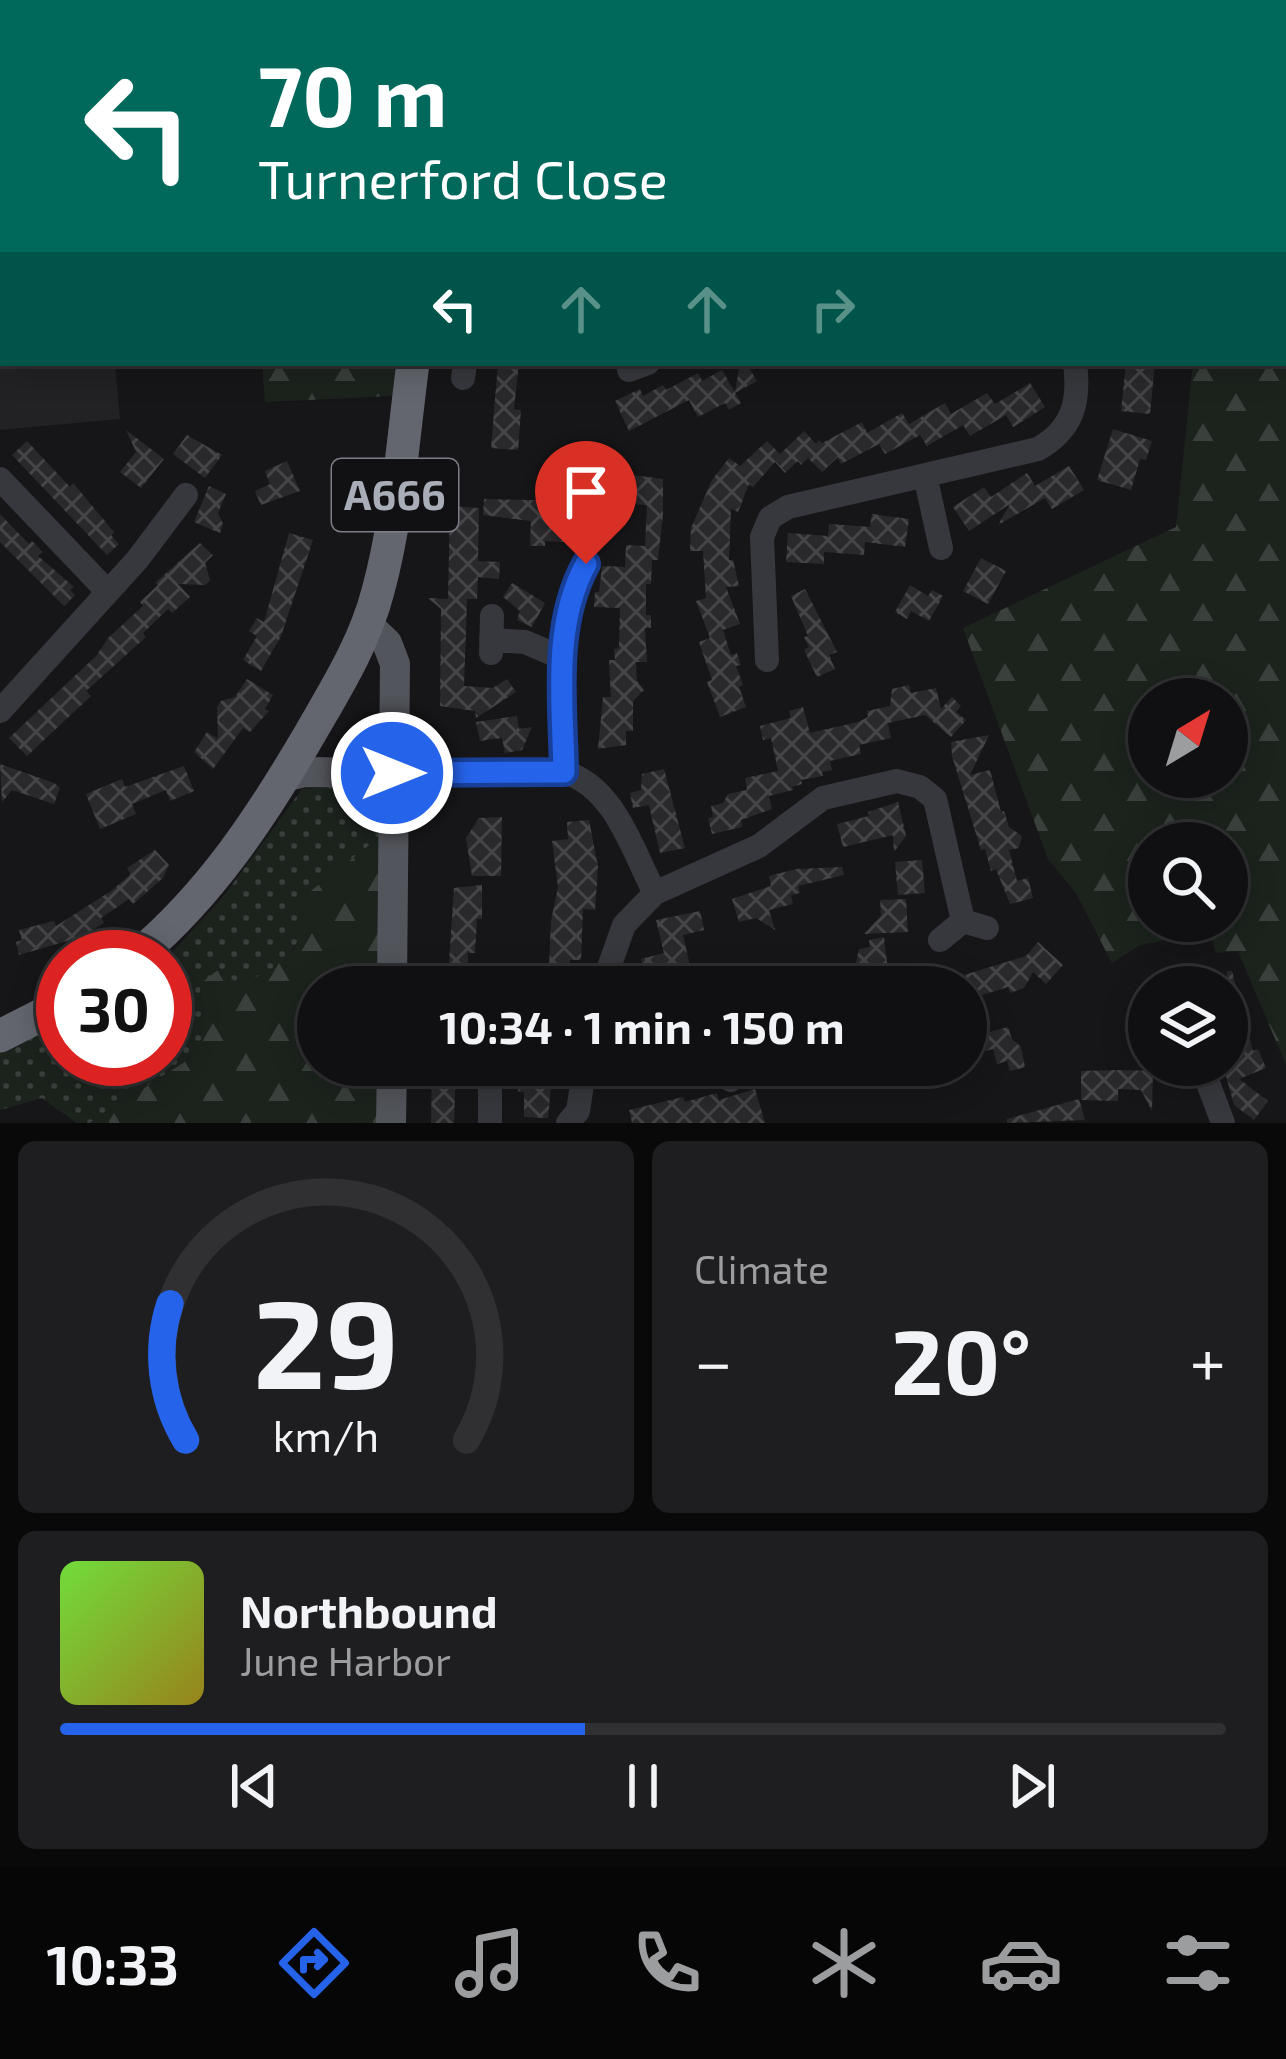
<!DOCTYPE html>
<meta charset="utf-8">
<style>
body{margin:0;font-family:"Exo 2",sans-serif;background:#1e1e20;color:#f1f3f6;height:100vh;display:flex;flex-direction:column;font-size:45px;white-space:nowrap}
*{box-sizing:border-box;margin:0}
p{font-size:39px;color:#9c9d9f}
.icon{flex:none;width:66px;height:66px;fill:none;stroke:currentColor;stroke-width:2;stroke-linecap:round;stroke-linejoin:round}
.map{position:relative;height:1123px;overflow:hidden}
.sheet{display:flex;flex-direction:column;gap:18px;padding:18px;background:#09090a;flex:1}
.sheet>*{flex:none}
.banner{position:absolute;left:0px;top:0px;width:1287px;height:366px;box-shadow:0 6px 30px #0003,0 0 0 3px #303032;background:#00695c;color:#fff;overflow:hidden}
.needle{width:78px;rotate:38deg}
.tools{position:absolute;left:1128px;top:678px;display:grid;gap:24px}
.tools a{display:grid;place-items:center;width:120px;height:120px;border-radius:50%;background:#101012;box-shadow:0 6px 30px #0003,0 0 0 3px #303032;font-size:60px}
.speed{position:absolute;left:36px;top:930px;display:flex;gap:24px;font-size:60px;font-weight:700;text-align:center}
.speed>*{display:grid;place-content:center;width:156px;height:156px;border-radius:50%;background:#101012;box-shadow:0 6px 30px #0003,0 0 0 3px #303032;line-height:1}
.speed .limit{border:18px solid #d22;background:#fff;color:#111}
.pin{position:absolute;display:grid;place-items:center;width:102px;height:102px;color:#fff;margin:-123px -51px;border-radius:50% 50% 50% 0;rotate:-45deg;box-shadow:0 0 12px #0007}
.pin .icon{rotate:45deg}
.me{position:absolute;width:132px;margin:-66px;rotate:90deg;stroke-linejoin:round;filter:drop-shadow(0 0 9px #0008)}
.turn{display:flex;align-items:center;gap:42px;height:252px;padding:0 60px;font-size:54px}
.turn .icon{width:156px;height:156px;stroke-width:2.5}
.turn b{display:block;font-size:84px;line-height:102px}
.lanes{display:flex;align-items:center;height:114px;padding:0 60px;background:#0003;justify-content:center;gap:60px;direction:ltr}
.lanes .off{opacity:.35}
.big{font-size:90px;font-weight:700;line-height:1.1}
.sheet .tile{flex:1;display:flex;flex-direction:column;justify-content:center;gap:18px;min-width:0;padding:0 42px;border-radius:18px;background:#1e1e20}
.sheet .dial{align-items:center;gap:0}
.dial svg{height:312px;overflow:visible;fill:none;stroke:#303032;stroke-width:7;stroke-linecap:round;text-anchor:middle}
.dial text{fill:#f1f3f6;stroke:none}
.song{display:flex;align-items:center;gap:36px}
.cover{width:144px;height:144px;border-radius:18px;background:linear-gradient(135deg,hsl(100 70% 55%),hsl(50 70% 35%))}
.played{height:12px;border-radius:6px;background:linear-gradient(90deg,#2563eb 45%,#303032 45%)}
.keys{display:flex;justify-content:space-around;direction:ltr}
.heat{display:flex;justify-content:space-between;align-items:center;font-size:66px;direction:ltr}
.sheet .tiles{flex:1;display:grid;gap:18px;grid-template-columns:1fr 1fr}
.tile:last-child{grid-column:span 2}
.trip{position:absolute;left:297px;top:966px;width:690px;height:120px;border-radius:60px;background:#101012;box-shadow:0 6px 30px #0003,0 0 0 3px #303032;font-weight:700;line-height:120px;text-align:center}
.tabs{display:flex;height:192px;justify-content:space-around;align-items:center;background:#060607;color:#9c9d9f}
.tabs .icon{width:84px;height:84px}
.tabs .selected{color:#2563eb}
.tabs b{font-size:54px;color:#f1f3f6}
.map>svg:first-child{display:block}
.built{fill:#222225}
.grass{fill:url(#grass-dots)}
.forest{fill:url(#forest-firs);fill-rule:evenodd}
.building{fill:url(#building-cross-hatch)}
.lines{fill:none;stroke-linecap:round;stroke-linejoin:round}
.minor{stroke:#37383d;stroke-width:24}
.major{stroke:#53555c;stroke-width:30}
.highway{stroke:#63666e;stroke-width:33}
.route-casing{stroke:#184099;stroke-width:30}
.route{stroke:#2563eb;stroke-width:21}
.labels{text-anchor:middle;stroke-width:12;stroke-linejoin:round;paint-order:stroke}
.shield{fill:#111113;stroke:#7b7e86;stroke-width:3}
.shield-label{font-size:42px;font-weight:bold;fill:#a8adb8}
</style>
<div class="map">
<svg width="1286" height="1123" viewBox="0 0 1286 1123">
<defs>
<pattern id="grass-dots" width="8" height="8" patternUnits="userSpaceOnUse" patternTransform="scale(3)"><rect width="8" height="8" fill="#1c231d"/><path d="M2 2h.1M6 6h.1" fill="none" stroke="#3a403c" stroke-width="1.8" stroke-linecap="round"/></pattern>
<pattern id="forest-firs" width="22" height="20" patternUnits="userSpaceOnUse" patternTransform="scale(3)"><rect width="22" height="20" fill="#1c231d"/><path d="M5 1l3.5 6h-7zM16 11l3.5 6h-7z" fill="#3a403c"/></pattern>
<pattern id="building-cross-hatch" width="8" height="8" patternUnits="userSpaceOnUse" patternTransform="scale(3)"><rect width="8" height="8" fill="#29292c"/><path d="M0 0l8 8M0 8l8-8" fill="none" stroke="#454548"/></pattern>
</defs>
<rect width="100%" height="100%" fill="#161618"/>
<path class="built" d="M 0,229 L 3,229 L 3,363 L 115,363 L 120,419 L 0,430 Z"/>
<path class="grass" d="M 364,785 L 380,802 L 380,837 L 303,897 L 305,929 L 285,962 L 241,985 L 200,984 L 204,1049 L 90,1123 L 77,1123 L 42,1098 L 0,1110 L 0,1052 L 63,1022 L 63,1059 L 165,1059 L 165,960 L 224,896 L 302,789 Z"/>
<path class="forest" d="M 1156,0 L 1286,0 L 1286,1065 L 1238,951 L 1216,953 L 1210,931 L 1140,945 L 1112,963 L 1076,893 L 1048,859 L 963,628 L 1176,527 L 1193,363 L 1284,363 L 1284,3 ZM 1149,699 L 1227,699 L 1227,777 L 1149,777 ZM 1149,843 L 1227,843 L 1227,921 L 1149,921 Z
M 262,363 L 397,363 L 392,396 L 265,402 Z
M 380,837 L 379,987 L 318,987 L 318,1065 L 378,1065 L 378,1123 L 90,1123 L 203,1050 L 200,984 L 218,970 L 241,985 C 288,960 306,954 303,897 Z"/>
<path class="building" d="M 498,363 L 519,363 L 514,409 L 521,410 L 518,450 L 491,448 Z
M 740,363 L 746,363 L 757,381 L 735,393 L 741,403 L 729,410 L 725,403 L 698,417 L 689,400 L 629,431 L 615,401 L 640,389 L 643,396 L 663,385 L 666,390 L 698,373 L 702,381 L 722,370 L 735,392 Z
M 1126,363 L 1155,363 L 1150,414 L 1121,411 Z
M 1030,383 L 1045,407 L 1013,427 L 1006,415 L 970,436 L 963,425 L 927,446 L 920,435 L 885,454 L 879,444 L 841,464 L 838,457 L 822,472 L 808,458 L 801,465 L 798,461 L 785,473 L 775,462 L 753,487 L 749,484 L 738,512 L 731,509 L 729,560 L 733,560 L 739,586 L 726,587 L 740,624 L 723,630 L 731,655 L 737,653 L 741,665 L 736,666 L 743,685 L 739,687 L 746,707 L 720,717 L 707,682 L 712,680 L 699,642 L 710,638 L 696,601 L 706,598 L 703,551 L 690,551 L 691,528 L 712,480 L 729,458 L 740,466 L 767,441 L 780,454 L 804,431 L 816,444 L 819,440 L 822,443 L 862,422 L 867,433 L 902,413 L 909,424 L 945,403 L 951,414 L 987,393 L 995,404 Z
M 1113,429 L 1152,441 L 1146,460 L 1140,459 L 1131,490 L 1097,480 Z
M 126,430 L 164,459 L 141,488 L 120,472 L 136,452 Z
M 187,435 L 222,455 L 205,478 L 173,454 Z
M 27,441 L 70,487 L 73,483 L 114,532 L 111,535 L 119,544 L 107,555 L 12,455 Z
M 287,461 L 300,491 L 261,505 L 255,491 L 270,484 L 265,471 Z
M 1069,466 L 1084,490 L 1052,509 L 1045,498 L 998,525 L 1010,504 L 969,531 L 953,507 L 984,487 L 991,497 L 1027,473 L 1035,486 Z
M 609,472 L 663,479 L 663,514 L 658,560 L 652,560 L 651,584 L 646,584 L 646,615 L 651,615 L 651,628 L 645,628 L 647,662 L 636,662 L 637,681 L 644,690 L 633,701 L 633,731 L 626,731 L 626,745 L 598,749 L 603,697 L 611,697 L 609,660 L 615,660 L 614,649 L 619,648 L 620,608 L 594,607 L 595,592 L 599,592 L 602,566 L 625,567 L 626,545 L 645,546 L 647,505 L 615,503 L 614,516 L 583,514 L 581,543 L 545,541 L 545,546 L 530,546 L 531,521 L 483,515 L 484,499 L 567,501 L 568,480 L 581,480 L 580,500 Z
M 209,486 L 226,494 L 218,513 L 223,524 L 220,533 L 194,522 Z
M 450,506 L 479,508 L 478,561 L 500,562 L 499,579 L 478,577 L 477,599 L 467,599 L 464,686 L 493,688 L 507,679 L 516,692 L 476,718 L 475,711 L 440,706 L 441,609 L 428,598 L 448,599 Z
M 0,514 L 29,544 L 32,541 L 43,552 L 38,556 L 74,587 L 70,590 L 75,595 L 64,606 L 0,542 Z
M 872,514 L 909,519 L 905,547 L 865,542 L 864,555 L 824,552 L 824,564 L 786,562 L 788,533 L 828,536 L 829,524 L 870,527 Z
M 289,533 L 313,540 L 281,636 L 261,671 L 243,660 L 257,636 L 249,631 L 257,618 L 264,622 Z
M 200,543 L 213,555 L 205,563 L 210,580 L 205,585 L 178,584 L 190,597 L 172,613 L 168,609 L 143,633 L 146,637 L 86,691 L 91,696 L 27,756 L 9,738 L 97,655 L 108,638 L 143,606 L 140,602 L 158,585 L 155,583 Z
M 981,558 L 1006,571 L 988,604 L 963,591 Z
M 512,583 L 545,603 L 532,627 L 517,620 L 520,611 L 503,597 Z
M 910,585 L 928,596 L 932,590 L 943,596 L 929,621 L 911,611 L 907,619 L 895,612 Z
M 805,589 L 837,652 L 829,655 L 835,669 L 817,677 L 804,650 L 809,647 L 804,637 L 808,636 L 791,596 Z
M 247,679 L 273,695 L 265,709 L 269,711 L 250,732 L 243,728 L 213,769 L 194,752 L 207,732 L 218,739 L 217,707 L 221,701 L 235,697 Z
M 909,685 L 911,693 L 936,688 L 941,709 L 952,697 L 961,706 L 956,712 L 966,720 L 951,737 L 925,715 L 888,723 L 891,738 L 859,745 L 861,754 L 830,761 L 832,770 L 822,772 L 823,776 L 801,780 L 802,784 L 792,787 L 793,790 L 769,796 L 772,809 L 741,820 L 742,827 L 712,834 L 708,818 L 713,817 L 711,806 L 723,803 L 728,794 L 747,790 L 745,778 L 778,771 L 771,738 L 763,740 L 760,726 L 791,718 L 789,711 L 803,707 L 810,733 L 858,722 L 868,717 L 867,711 L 890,706 L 892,689 Z
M 517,716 L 519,729 L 532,727 L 522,750 L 505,753 L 502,738 L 480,741 L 476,722 Z
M 989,735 L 970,775 L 990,770 L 1001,812 L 1004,811 L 1009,827 L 1022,836 L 1019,848 L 1009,850 L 1017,881 L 1028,878 L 1033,898 L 1010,904 L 996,869 L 991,871 L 985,849 L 981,850 L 952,756 L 951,742 Z
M 0,764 L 54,783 L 60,788 L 54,804 L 12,790 L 2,802 Z
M 184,766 L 194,791 L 170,801 L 166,790 L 132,804 L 136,814 L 100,829 L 86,794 L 122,779 L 125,787 Z
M 664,769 L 685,848 L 660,853 L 649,805 L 633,808 L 630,793 L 641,790 L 642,774 Z
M 898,802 L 906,836 L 894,852 L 893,835 L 843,847 L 837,824 L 869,816 L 868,812 Z
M 502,817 L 501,876 L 472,876 L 466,838 L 479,818 Z
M 589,820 L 598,867 L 595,910 L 583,909 L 581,960 L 570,960 L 569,987 L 540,987 L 540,965 L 549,966 L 551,921 L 558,887 L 552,841 L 568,839 L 567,822 Z
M 155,850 L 169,865 L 163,878 L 133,904 L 129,899 L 101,918 L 104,923 L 81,937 L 19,955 L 16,942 L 22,940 L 19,930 L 54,921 L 56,926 L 111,891 L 131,874 L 127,868 Z
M 922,860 L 925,893 L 898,895 L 895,862 Z
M 842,867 L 844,875 L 798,886 L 800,893 L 791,895 L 793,904 L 769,910 L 775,930 L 756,918 L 739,922 L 732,899 L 771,886 L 769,876 L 796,869 Z
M 482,885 L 482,919 L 477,919 L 475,953 L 468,953 L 468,963 L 449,963 L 454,888 Z
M 906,899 L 908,932 L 864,934 L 881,916 L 880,900 Z
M 700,911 L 704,930 L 683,935 L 691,970 L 646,980 L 641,959 L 664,953 L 656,920 Z
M 884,937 L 888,970 L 864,974 L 855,967 L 859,949 L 870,947 L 869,940 Z
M 1038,942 L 1063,965 L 1046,984 L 1033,972 L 1024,988 L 1010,993 L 1008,987 L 966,1000 L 966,987 L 935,987 L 934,984 L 1026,956 Z
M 1227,971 L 1232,971 L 1253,1051 L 1258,1049 L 1266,1068 L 1239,1079 L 1268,1101 L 1254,1120 L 1234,1105 L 1226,1076 L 1218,1065 L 1227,1065 Z
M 1008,1027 L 1012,1039 L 1021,1047 L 1025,1067 L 1010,1071 L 1007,1061 L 997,1064 L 993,1049 L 986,1051 L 982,1034 Z
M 432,1065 L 456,1065 L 454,1123 L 431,1123 Z
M 520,1065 L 553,1065 L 548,1118 L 524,1117 L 524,1092 L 518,1092 Z
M 1121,1070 L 1153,1071 L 1152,1111 L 1141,1090 L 1118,1089 L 1118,1101 L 1081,1100 L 1081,1071 Z
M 755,1089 L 765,1123 L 632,1123 L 629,1110 L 683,1097 L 685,1102 L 717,1093 L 719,1100 Z
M 1079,1099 L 1085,1120 L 1007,1123 L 1007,1119 Z"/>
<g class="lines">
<path class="minor" d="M 273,0 L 274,3
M 1064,0 L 1064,3
M 462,3 L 474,0
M 0,204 L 3,204
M 629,370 L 648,363
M 463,378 L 465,363
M 925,475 L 941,548
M 0,479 L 108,592
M 491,640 L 525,642 L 562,658
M 491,653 L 492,616
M 767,660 L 762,537 L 770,518 L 788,507 L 1038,449 C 1073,429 1080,402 1075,363
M 0,711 L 137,560 L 186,495
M 564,772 C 563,704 552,626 586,564
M 392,773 L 564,772 C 615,787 632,850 655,893
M 940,940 L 963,921 L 987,928
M 491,987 L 491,979
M 602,987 L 624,925 L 655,893 L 759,846 L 823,798 L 897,781 L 920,787 L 935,799 L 963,921
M 664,1065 L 699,1065
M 726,1065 L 731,1080
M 1205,1075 L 1223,1123
M 490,1123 L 490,1065
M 568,1123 L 578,1111 L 585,1065"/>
<path class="major" d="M 367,624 L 387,643 L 395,664 L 392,987
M 284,777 L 305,772 L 392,773
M 391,1123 L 392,1065"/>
<path class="highway" d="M 429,3 L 429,0
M 136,957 C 211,894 262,816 311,732 C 337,687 365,642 378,591 C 398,518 403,438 413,363
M 0,1036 L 63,1004"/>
</g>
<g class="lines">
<defs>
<path id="route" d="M 392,773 L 564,772 C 563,704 552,626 586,564"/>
</defs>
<use href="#route" class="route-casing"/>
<use href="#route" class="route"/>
</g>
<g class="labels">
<rect class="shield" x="332" y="459" width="126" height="72" rx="9"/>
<g class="shield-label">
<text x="395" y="510">A666</text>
</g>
</g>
</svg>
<div class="tools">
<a><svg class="needle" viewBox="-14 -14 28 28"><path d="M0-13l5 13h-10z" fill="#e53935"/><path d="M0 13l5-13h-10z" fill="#9c9d9f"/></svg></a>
<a><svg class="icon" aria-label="search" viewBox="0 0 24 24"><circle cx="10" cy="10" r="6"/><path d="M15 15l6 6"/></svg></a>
<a><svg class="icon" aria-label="layers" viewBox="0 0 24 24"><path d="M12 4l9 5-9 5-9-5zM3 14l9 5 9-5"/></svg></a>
</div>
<div class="speed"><div class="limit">30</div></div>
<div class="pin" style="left:586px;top:564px;background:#d93025"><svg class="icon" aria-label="arrive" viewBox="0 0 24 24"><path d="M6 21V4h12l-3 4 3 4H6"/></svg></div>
<svg class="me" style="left:392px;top:773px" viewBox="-20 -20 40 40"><circle r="17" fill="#2563eb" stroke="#fff" stroke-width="3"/><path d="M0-11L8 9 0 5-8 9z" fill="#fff"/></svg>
<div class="trip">10:34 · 1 min · 150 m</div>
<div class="banner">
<div class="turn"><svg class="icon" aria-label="left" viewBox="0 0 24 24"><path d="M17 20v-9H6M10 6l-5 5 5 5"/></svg><div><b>70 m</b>Turnerford Close</div></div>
<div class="lanes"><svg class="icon" aria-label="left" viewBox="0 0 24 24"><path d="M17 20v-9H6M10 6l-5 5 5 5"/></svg><svg class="icon off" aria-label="ahead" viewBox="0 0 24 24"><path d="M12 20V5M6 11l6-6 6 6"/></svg><svg class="icon off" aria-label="ahead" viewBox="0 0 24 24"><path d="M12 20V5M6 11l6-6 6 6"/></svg><svg class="icon off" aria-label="right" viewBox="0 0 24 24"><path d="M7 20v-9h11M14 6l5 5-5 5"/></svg></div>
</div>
</div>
<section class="sheet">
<div class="tiles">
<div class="tile dial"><svg viewBox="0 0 100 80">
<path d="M14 69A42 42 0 1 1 86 69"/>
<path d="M14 69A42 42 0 0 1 10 34" stroke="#2563eb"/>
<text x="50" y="56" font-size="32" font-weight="700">29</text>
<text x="50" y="72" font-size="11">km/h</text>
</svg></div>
<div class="tile"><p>Climate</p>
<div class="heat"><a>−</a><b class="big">20°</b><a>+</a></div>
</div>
<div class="tile">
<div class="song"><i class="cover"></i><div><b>Northbound</b><p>June Harbor</p></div></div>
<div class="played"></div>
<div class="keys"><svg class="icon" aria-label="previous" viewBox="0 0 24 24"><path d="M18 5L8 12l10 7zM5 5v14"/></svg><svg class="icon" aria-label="pause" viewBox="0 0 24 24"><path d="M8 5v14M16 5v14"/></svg><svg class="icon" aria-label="next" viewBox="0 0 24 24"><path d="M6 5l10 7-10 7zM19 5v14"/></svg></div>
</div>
</div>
</section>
<nav class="tabs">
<b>10:33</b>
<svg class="icon selected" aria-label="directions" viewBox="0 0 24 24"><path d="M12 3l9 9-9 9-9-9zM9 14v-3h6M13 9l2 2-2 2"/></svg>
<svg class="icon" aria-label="music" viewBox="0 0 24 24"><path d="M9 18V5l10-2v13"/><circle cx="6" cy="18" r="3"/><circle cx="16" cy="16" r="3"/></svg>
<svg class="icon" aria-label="phone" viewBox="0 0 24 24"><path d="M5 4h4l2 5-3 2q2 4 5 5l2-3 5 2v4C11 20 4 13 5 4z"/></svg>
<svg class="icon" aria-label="climate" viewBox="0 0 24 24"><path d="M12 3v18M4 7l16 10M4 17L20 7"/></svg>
<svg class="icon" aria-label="car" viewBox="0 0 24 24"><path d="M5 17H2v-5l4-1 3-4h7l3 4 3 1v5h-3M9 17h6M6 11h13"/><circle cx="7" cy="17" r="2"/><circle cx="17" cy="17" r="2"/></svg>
<svg class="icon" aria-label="filters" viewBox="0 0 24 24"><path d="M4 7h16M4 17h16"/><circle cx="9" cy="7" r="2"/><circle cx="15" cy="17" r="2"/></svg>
</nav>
